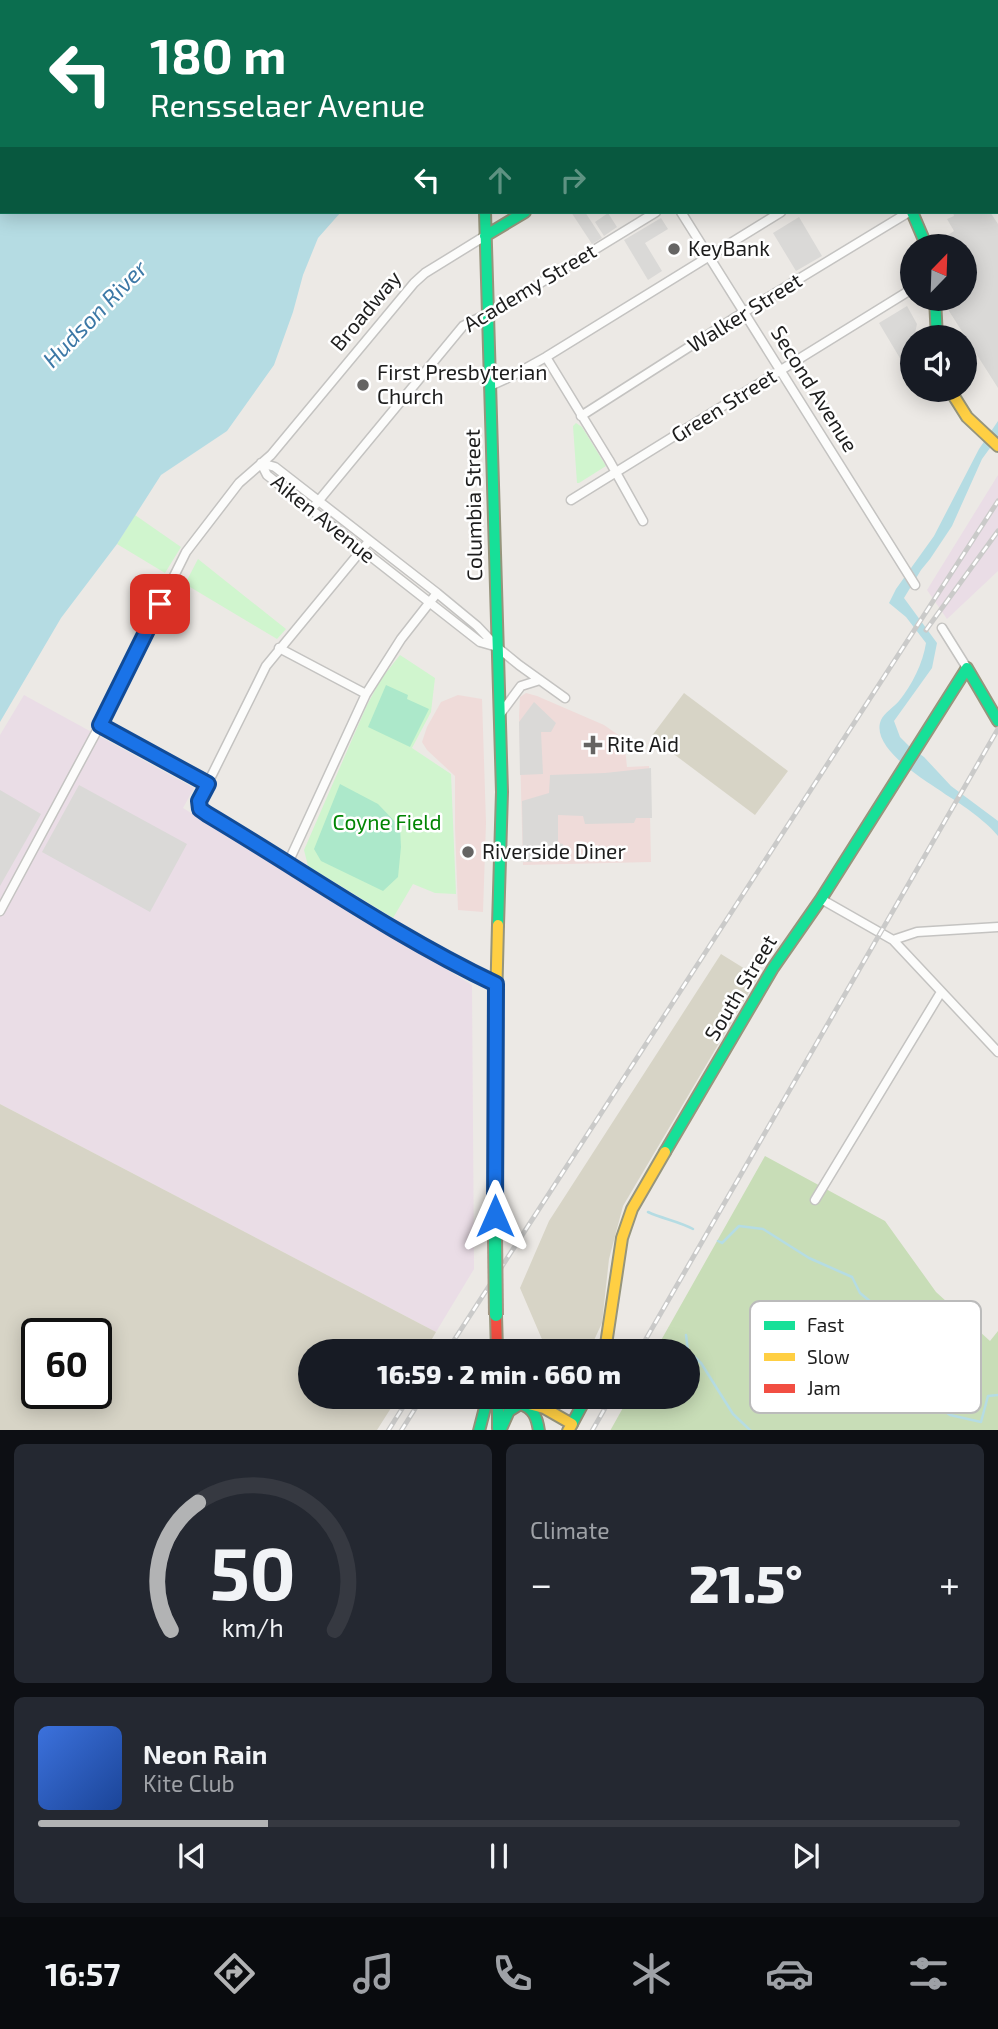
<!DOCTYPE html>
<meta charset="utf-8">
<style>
body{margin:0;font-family:"Exo 2",sans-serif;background:#242831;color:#f1f3f6;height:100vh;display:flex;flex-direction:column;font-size:26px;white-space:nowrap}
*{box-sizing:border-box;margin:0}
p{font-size:23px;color:#9ea1a6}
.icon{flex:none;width:38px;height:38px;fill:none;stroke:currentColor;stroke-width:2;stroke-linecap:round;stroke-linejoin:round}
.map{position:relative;height:1430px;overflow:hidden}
.details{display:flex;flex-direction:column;gap:14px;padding:14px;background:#0d0f14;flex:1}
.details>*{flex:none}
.guide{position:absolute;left:0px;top:0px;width:999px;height:214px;box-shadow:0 4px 18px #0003;background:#0b6e4f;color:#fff;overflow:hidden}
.needle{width:46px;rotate:23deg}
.fabs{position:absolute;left:900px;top:234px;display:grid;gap:14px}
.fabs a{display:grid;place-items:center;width:77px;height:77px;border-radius:50%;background:#171b24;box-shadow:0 4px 18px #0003;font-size:35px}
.speed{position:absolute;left:21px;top:1318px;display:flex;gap:14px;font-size:35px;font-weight:700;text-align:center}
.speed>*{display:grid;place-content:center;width:91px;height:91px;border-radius:50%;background:#171b24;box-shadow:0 4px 18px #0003;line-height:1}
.speed .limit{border:4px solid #111;border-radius:10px;background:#fff;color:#111}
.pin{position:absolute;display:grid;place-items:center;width:60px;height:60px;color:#fff;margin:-30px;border-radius:14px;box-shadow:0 4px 10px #0006}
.me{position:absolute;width:77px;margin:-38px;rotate:0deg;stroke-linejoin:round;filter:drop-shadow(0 0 5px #0008)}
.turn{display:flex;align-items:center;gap:24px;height:147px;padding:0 35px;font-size:32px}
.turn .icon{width:91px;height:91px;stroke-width:2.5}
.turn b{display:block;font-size:49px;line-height:60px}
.lanes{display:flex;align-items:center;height:66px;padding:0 35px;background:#0003;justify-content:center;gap:35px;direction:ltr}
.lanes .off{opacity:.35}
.big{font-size:52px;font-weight:800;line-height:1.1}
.details .card{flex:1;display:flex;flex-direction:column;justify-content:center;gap:10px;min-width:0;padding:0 24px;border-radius:10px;background:#242831}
.details .dial{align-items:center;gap:0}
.dial svg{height:182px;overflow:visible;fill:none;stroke:#363941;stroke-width:7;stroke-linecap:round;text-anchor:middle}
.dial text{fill:#f1f3f6;stroke:none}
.song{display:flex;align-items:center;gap:21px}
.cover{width:84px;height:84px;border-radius:10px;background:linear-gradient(135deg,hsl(220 70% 55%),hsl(220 70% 35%))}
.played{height:7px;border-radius:4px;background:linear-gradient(90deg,#b2b3b4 25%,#363941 25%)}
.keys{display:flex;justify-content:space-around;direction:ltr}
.heat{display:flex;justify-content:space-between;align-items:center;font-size:38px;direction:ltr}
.details .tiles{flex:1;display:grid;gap:14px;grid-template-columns:1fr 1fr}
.card:last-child{grid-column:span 2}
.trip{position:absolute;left:298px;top:1339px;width:402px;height:70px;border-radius:35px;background:#171b24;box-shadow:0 4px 18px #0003;font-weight:800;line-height:70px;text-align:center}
.menu{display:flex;height:112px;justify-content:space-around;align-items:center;background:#090b0e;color:#9ea1a6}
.menu .icon{width:49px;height:49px}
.menu .selected{color:#b2b3b4}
.menu b{font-size:32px;color:#f1f3f6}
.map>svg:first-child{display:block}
.commercial{fill:#efdbd9}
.industrial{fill:#eadde6}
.construction{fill:#d7d4c6;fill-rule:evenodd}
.forest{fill:#c8ddb7}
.park{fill:#d0f5ce}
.pitch{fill:#ace8ca}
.parking{fill:#dad9d7}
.water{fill:#b5dce3}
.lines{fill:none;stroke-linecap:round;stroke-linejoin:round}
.stream{stroke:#b5dce3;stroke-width:2.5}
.street-casing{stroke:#c4c3c1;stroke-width:11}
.fast-casing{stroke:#96957c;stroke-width:14}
.slow-casing{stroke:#96957c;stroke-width:14}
.jam-casing{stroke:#96957c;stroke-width:14}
.street{stroke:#fcfcfb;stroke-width:8}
.fast{stroke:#16e098;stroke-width:10}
.slow{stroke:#ffcf43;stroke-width:10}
.jam{stroke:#f24e42;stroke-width:10}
.rail-casing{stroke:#cacac9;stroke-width:5}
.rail{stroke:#fff;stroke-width:2.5;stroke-dasharray:8;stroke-linecap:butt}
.fast-bridge-casing{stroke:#a29582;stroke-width:16;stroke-linecap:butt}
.fast-bridge{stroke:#16e098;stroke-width:12}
.route-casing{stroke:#114b97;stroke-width:18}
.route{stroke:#1a73e8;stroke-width:12}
.poi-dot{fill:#656463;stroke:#fff;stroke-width:2.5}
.labels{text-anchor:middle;stroke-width:5;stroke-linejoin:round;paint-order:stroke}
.poi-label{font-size:21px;fill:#1d1d1d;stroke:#fff;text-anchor:start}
.street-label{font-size:21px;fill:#1d1d1d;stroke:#fff}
.park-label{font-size:21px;fill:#018503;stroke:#fff}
.water-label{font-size:23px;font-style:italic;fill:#3c78a6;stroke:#fff}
.key{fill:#fff;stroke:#bbb;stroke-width:2}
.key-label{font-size:19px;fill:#1d1d1d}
</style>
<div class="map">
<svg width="998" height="1431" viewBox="0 0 998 1431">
<rect width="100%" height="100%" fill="#ece9e5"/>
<path class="commercial" d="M 526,693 L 537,696 L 604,725 L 624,739 L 627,767 L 649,766 L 651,862 L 523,865 L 519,715 L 520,697 Z
M 458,695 L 482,699 L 486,823 L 483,912 L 458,910 L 455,828 L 455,776 L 427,750 L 422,742 L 427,727 L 441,702 Z"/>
<path class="industrial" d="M 998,475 L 998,571 L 947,619 L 927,590 Z
M 24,695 L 194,788 L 183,808 L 472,985 L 474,1269 L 436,1332 L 0,1104 L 0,735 Z"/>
<path class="construction" d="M 684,693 L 788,771 L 755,815 L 651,737 Z
M 721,954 L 758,977 L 623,1206 L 609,1259 L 602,1323 L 589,1351 L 547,1351 L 520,1288 L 549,1221 Z
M 0,1104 L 436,1332 L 425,1351 L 310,1351 L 310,1396 L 398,1397 L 377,1430 L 0,1430 ZM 37,1334 L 96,1334 L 96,1393 L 37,1393 Z"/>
<path class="forest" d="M 765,1156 L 885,1221 L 936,1292 L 990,1341 L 998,1331 L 998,1430 L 610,1431 L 629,1397 L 688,1396 L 688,1351 L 655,1351 Z"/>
<path class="park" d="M 576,423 L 582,427 L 606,466 L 579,483 L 577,483 L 573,426 Z
M 135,515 L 181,547 L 165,573 L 117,544 Z
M 198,559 L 286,629 L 277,639 L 185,584 Z
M 400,655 L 435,678 L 431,712 L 412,748 L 451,774 L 456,894 L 435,893 L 413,884 L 393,918 L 308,866 L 304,850 L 367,705 L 381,679 Z"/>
<path class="pitch" d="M 386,685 L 408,695 L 407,699 L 429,709 L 410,747 L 368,727 Z
M 340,784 L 378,804 L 400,827 L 401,847 L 398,877 L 383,891 L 321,861 L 314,849 Z"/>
<path class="parking" d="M 571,212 L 585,212 L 602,238 L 592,244 Z
M 953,212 L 990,212 L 998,224 L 998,388 L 949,311 L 948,299 L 964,299 L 964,247 L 946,247 L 943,242 L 945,237 L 954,231 L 947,219 L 954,216 Z
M 608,213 L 617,227 L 604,236 L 595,222 Z
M 799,217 L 822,256 L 796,271 L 773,233 Z
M 661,218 L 668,229 L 645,243 L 662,271 L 648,280 L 624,240 Z
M 907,306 L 917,324 L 914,338 L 912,338 L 909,362 L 904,365 L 879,323 Z
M 534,702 L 556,723 L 551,732 L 541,732 L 543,774 L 520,775 L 519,722 Z
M 651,768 L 652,818 L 636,818 L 634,823 L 585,824 L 583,816 L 558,815 L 558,843 L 563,844 L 564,860 L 523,862 L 522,801 L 549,793 L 550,775 L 605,773 Z
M 79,785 L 187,844 L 150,912 L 42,852 Z
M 0,790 L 41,814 L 0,886 Z"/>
<path class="water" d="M 91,0 L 529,0 L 528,2 L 89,2 Z
M 2,89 L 2,212 L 341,212 L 318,238 L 303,275 L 293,312 L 274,365 L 227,431 L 161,475 L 117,544 L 61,618 L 0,722 L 0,91 Z
M 998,421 L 998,437 L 982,459 L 952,526 L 930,559 L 921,570 L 904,598 L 937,643 L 932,668 L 894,721 L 900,737 L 910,747 L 924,757 L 951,786 L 998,821 L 998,836 C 989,824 962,804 948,796 C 930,783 869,749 881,720 C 884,713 894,707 899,701 C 912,685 923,663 926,643 L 906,617 L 889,603 L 896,589 L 934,536 L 979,449 Z"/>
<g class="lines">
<path class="stream" d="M 648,1212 C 663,1219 678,1221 693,1229
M 718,1241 L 722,1243 L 739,1226 L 763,1229 L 809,1258 L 852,1277 L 860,1293 L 877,1307 L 884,1332 L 908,1348 L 904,1376 L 916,1392 L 950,1415 L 981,1422 L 988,1396 L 998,1395
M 686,1335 L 688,1351 L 701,1363 L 733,1414 L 751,1431"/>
<defs>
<path id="street" d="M 656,0 L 657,2
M 954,0 L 954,2
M 998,77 L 998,76
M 681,212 L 915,585
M 546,357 L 609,460 L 643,521
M 490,386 L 512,376 L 546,357 L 781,212
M 581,416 L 736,317 L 909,212
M 261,463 L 275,467 L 437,593 L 477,626 L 497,647 L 519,665 L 565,698
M 261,463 L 267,475 L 480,642 L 494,646
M 571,500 L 912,289
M 311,510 L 463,326 L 506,304 L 656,212
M 369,541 L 266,666 L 199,801 L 200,809 L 404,935 L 452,963 L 496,983
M 942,628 L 967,668
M 279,648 L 366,694
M 501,713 L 521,686 L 540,680
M 100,725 L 208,784
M 288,863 L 366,694 L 401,639 L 437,593
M 821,899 L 893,940 L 998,1052
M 0,911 L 100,725 L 186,552 L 239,483 L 271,455 L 414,283 L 425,273 L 485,236
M 893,940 L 917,932 L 998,927
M 815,1200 L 941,992"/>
<path id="fast" d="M 760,0 L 762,2
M 557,2 L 558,0
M 485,212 L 502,792 L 498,925
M 912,212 L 927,247
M 485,236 L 525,212
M 935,299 L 937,338
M 665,1152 L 773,968 L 821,899 L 967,668 L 998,721
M 498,1396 L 498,1428
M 572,1424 L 587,1396
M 479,1431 L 488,1396
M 500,1431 L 509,1411 L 520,1404 C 534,1408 537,1418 539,1431"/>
<path id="slow" d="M 863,2 L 866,0
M 950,390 L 967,417 L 998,446
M 495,1236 L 495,1044 L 498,925
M 605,1351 L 622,1238 L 632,1209 L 665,1152
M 525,1403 L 544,1408 L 572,1424 L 568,1431"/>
<path id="jam" d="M 496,1315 L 497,1351"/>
</defs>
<use href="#street" class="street-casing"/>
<use href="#fast" class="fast-casing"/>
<use href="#slow" class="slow-casing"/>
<use href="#jam" class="jam-casing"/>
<use href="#street" class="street"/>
<use href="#fast" class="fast"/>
<use href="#slow" class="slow"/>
<use href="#jam" class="jam"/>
<defs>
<path id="rail" d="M 926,630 L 998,531
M 447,1351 L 998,501
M 639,1351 L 998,729
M 388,1431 L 410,1396
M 401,1431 L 423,1396
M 592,1431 L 612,1396"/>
</defs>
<use href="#rail" class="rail-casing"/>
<use href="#rail" class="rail"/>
<defs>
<path id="fast-bridge" d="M 495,1236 L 496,1315"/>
</defs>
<use href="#fast-bridge" class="fast-bridge-casing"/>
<use href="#fast-bridge" class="fast-bridge"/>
</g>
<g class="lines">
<defs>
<path id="route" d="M 160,604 L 100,725 L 208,784 L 199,801 L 200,809 L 207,814 C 303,871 395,936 496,984 L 495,1216"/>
</defs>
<use href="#route" class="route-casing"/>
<use href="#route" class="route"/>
</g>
<g class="poi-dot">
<circle cx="674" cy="249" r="7"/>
<circle cx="363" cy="385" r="7"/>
<path d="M589.5 734.5h7v7h7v7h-7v7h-7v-7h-7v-7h7z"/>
<circle cx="468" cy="852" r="7"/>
</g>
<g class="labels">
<g class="poi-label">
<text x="688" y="256">KeyBank</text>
<text x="377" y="380">First Presbyterian<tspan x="377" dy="24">Church</tspan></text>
<text x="607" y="752">Rite Aid</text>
<text x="482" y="859">Riverside Diner</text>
</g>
<g class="street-label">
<text transform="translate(530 288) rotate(-31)" y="7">Academy Street</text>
<text transform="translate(366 311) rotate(-50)" y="7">Broadway</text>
<text transform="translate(745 313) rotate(-32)" y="7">Walker Street</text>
<text transform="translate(814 389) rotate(58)" y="7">Second Avenue</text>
<text transform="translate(724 406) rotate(-32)" y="7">Green Street</text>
<text transform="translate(474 505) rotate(-91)" y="7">Columbia Street</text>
<text transform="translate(323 519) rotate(39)" y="7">Aiken Avenue</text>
<text transform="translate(741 988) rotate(-59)" y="7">South Street</text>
</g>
<g class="park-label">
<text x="387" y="830">Coyne Field</text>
</g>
<g class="water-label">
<text transform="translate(95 314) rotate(-46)" y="8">Hudson River</text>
</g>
</g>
<rect x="750" y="1301" width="231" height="112" rx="10" class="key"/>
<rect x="764" y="1321" width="31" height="9" fill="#16e098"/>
<rect x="764" y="1353" width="31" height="8" fill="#ffcf43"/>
<rect x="764" y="1384" width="31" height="9" fill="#f24e42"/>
<g class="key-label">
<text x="807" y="1332">Fast</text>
<text x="807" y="1364">Slow</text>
<text x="807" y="1395">Jam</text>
</g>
</svg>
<div class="fabs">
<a><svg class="needle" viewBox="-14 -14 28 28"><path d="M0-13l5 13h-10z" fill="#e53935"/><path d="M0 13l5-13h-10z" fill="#9ea1a6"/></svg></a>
<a><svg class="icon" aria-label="sound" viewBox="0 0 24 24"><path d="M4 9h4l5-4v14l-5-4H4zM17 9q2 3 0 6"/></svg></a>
</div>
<div class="speed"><div class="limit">60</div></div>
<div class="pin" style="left:160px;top:604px;background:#d93025"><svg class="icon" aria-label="arrive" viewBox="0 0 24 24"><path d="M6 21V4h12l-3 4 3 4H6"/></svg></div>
<svg class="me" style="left:495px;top:1216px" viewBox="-20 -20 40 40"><path d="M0-17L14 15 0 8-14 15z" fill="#1a73e8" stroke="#fff" stroke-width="4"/></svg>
<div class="trip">16:59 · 2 min · 660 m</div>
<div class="guide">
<div class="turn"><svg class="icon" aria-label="left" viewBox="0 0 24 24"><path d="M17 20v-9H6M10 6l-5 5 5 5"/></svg><div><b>180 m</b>Rensselaer Avenue</div></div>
<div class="lanes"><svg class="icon" aria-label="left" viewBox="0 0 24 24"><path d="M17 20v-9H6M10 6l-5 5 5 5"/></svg><svg class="icon off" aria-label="ahead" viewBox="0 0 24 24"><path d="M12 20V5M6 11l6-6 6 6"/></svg><svg class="icon off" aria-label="right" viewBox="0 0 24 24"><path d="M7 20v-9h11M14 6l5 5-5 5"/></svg></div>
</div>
</div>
<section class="details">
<div class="tiles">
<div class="card dial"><svg viewBox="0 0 100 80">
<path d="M14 69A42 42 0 1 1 86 69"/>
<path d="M14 69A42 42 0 0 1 26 13" stroke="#b2b3b4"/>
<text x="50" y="56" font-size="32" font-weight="700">50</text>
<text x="50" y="72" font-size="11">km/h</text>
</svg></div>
<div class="card"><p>Climate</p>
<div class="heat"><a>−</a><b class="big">21.5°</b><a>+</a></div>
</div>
<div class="card">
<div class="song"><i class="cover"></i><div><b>Neon Rain</b><p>Kite Club</p></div></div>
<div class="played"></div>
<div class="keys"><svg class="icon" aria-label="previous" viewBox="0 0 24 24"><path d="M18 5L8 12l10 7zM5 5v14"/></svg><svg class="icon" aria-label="pause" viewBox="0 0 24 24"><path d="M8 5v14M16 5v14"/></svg><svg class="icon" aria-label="next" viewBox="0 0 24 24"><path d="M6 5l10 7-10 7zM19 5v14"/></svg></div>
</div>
</div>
</section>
<nav class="menu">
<b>16:57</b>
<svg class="icon selected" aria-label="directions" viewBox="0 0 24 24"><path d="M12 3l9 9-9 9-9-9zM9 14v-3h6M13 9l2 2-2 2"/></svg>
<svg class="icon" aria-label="music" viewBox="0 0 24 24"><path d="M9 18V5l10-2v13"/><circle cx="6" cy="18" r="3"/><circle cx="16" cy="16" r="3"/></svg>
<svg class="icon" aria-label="phone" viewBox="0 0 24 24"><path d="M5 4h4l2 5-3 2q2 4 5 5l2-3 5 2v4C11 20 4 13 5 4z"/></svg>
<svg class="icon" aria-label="climate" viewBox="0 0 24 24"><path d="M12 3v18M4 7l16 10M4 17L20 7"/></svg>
<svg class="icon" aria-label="car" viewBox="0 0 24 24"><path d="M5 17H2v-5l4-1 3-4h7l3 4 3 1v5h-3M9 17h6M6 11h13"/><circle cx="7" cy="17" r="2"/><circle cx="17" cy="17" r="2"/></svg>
<svg class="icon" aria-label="filters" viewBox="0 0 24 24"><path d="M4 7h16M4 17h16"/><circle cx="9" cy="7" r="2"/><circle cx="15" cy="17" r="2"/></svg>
</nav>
